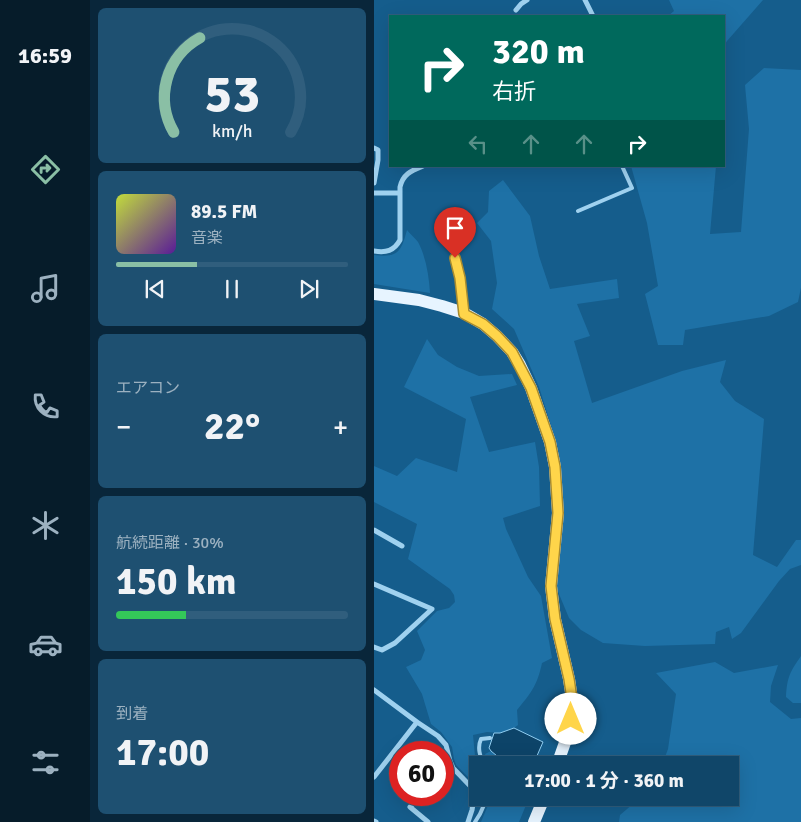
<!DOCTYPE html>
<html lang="ja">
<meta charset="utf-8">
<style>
body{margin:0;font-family:Signika,"Noto Sans JP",sans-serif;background:#1e5071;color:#f1f3f6;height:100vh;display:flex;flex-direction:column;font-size:19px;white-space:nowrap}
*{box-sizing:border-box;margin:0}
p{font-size:16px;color:#9cb1c0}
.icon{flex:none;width:28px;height:28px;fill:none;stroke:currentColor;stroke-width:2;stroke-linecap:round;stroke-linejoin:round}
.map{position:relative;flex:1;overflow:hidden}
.panel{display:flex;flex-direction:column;gap:8px;padding:8px;background:#09263a;width:284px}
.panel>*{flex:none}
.hud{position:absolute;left:15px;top:15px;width:336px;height:152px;border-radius:0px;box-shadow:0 5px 20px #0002,0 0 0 1px #305e7d;background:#00695c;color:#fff;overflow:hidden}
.speed{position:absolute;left:15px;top:741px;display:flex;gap:10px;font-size:25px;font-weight:700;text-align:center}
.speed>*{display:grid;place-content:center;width:65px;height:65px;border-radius:50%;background:#104669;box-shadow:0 5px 20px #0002,0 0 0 1px #305e7d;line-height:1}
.speed .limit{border:8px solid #d22;background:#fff;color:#111}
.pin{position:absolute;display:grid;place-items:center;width:42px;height:42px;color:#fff;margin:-51px -21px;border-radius:50% 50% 50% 0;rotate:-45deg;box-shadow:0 0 5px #0007}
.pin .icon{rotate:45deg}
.me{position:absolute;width:55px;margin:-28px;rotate:0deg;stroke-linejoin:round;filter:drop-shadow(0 0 4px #0008)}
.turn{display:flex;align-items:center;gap:18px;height:105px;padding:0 20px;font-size:22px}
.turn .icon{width:65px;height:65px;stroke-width:2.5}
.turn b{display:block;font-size:35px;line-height:42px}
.lanes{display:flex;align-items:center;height:48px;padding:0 20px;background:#0003;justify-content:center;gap:25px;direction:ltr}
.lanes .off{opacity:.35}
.big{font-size:38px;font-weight:700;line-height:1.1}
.panel .widget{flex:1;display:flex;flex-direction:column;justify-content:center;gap:8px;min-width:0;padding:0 18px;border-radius:8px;background:#1e5071}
.panel .dial{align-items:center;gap:0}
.dial svg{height:130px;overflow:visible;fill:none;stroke:#305e7d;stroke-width:7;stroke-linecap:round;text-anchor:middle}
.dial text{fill:#f1f3f6;stroke:none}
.song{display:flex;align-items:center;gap:15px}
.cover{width:60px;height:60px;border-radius:8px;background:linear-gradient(135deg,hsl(70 70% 55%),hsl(270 70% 35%))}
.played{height:5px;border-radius:2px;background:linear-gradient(90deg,#8abfa5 35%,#305e7d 35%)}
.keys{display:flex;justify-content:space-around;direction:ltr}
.heat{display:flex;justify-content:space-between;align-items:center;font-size:28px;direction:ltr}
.charge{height:8px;border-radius:4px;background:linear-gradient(90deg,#34c759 30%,#305e7d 0)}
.trip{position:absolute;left:95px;top:756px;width:270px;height:50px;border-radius:0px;background:#104669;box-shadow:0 5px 20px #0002,0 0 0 1px #305e7d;font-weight:700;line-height:50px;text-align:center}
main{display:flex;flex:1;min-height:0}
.dock{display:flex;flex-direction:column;width:90px;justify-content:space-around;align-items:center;background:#061c2a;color:#9cb1c0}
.dock .icon{width:35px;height:35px}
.dock .selected{color:#8abfa5}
.dock b{font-size:22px;color:#f1f3f6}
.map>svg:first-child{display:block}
.green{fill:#1e71a6}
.water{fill:#0d4469;stroke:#91cef2}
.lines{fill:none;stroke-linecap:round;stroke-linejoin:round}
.service{stroke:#9fd1ef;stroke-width:4}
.minor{stroke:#9fd1ef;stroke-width:5}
.primary{stroke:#e7f4ff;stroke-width:12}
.route-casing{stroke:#a68a30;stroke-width:12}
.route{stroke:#ffd54a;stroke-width:9}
</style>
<main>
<nav class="dock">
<b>16:59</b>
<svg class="icon selected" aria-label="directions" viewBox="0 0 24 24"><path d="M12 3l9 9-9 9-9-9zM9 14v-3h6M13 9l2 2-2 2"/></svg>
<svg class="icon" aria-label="music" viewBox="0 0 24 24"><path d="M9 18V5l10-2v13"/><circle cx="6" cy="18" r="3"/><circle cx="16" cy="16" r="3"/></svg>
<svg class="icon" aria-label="phone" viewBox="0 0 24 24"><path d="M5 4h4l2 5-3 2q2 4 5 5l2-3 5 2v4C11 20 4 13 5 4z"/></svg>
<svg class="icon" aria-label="climate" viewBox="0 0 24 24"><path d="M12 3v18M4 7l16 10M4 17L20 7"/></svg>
<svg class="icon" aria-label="car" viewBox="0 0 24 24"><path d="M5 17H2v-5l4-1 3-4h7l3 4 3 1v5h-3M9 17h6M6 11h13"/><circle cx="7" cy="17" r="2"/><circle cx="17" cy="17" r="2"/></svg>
<svg class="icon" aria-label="filters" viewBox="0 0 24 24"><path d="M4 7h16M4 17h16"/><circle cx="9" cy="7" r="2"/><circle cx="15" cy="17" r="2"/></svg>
</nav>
<section class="panel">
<div class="widget dial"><svg viewBox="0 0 100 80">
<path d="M14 69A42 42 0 1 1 86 69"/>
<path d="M14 69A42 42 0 0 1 30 11" stroke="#8abfa5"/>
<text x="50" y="56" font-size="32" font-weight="700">53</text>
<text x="50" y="72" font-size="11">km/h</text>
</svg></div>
<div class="widget">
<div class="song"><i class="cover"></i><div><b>89.5 FM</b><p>音楽</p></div></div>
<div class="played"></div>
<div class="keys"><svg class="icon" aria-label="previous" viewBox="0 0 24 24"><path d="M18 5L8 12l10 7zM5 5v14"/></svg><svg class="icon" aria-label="pause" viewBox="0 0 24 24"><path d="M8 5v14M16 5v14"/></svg><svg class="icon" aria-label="next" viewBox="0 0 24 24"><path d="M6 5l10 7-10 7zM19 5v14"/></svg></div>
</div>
<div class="widget"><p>エアコン</p>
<div class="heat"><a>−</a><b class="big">22°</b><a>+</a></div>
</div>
<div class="widget"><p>航続距離 · 30%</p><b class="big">150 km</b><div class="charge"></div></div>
<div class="widget"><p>到着</p><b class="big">17:00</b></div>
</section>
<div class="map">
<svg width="428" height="822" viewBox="0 0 428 822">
<rect width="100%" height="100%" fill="#155d8c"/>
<path class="green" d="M 295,0 L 389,0 L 353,41 L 350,46 L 350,16 L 294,16 L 300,11 Z
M 390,68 L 427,70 L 428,283 L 424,302 L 395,316 L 311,330 L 309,345 L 284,345 L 271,294 L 284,286 L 273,223 L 257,166 L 342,166 L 336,234 L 367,232 L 375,129 L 371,85 Z
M 129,180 L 156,216 L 165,256 L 176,289 L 243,279 L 245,298 L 203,304 L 216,336 L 200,341 L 218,403 L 308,371 L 352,360 L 346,382 L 361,401 L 390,419 L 379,555 L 403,567 L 422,540 L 427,540 L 427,565 L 416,569 L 405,581 L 367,633 L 358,639 L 355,627 L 342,632 L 341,644 L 271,646 L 229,643 L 207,630 L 195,618 L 185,594 L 183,588 L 190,509 L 184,448 L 165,387 L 140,329 L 118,309 L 123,283 L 117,241 L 103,223 L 114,212 L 115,191 Z
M 33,230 C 36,234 41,238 44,242 C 52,257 55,276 56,293 L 0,284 L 0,255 C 24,258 27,252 33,230 Z
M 53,339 L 64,355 L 83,367 L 105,376 L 138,374 L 143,385 L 96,397 L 115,452 L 161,442 L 165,467 L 166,506 L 129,518 L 132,529 L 154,577 L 167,596 L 178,658 L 168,663 C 163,686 157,693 143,710 L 144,725 L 140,728 L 126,733 L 113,732 L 99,735 L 101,756 L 106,765 L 104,765 L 104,787 L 82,765 L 80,759 L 78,747 L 67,732 L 57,724 L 48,694 L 32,667 L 47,660 L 51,650 L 43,631 L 63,611 L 75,608 L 81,602 L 80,595 L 76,589 L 34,559 L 43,524 L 0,502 L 0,466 L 23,476 L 42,458 L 83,472 L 92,419 L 30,387 Z
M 427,656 L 427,703 L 419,703 L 412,697 C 413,677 416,672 427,656 Z
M 341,662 L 360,673 L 404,665 L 397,686 L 396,702 L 417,719 L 427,718 L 427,822 L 245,822 L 246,815 L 266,798 L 356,798 L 356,765 L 288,765 L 294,749 L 302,694 L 282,673 Z
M 117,751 L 134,765 L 115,765 L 111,754 Z
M 117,798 L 155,798 L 145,822 L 107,822 Z"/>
<path class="water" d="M 140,728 L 169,742 L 159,765 L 134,765 L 117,751 L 115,748 L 120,733 L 126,733 Z"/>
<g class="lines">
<path class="service" d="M 204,211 L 258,188 L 248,166
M 110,765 C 106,756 103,748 107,739 L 116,738
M 101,822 L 106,814 L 113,798"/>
<path class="minor" d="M 211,0 L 219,16
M 142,10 L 147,4 L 153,0
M 0,148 L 4,150 L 4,160 L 0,183
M 0,193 L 26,193
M 0,251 C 12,253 20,251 26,240 L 26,187 C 29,174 37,171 49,166
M 81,258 L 86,278 L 90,313
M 0,530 L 28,546
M 0,584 L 58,609 L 21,643 L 8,650 L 0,647
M 0,690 L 43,722 L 64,736 L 72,745 L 76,761 L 79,768 L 101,791 L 98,810 L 94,822
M 69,769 L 76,761
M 0,777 L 43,722
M 47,795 L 36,807 L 54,822
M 0,821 L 2,822"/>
<path class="primary" d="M 0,294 L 45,300 L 68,306 L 90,313 L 109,324 L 123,336 L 138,352 L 146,365 L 157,388 L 176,442 L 181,467 L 184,513 L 177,586 L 181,619 L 195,679 L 198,699 L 197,719 L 194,734 L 183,765
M 160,822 L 170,798"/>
</g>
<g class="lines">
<defs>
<path id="route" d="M 81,258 L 86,278 L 90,314 L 109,324 L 123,336 L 138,352 L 157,388 L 176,442 L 181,467 L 184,513 L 177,586 L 181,619 L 195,679 L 198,699 L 197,719"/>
</defs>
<use href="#route" class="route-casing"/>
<use href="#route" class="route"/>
</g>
</svg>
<div class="speed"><div class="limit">60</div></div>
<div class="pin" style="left:81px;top:258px;background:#d93025"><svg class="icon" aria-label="arrive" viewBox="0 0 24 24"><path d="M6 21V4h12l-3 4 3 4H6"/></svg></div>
<svg class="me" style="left:197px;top:719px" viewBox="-20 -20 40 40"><circle r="19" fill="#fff"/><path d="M0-13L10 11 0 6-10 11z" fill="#ffd54a"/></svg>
<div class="trip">17:00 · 1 分 · 360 m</div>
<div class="hud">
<div class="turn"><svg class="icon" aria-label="right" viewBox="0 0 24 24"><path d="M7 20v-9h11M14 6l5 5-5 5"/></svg><div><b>320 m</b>右折</div></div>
<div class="lanes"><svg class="icon off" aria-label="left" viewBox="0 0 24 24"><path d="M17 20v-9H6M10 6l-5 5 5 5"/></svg><svg class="icon off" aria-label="ahead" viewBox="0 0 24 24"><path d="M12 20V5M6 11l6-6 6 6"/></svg><svg class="icon off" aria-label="ahead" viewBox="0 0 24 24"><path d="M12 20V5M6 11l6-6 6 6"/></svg><svg class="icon" aria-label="right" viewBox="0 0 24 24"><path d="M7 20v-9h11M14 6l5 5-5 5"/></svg></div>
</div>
</div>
</main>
